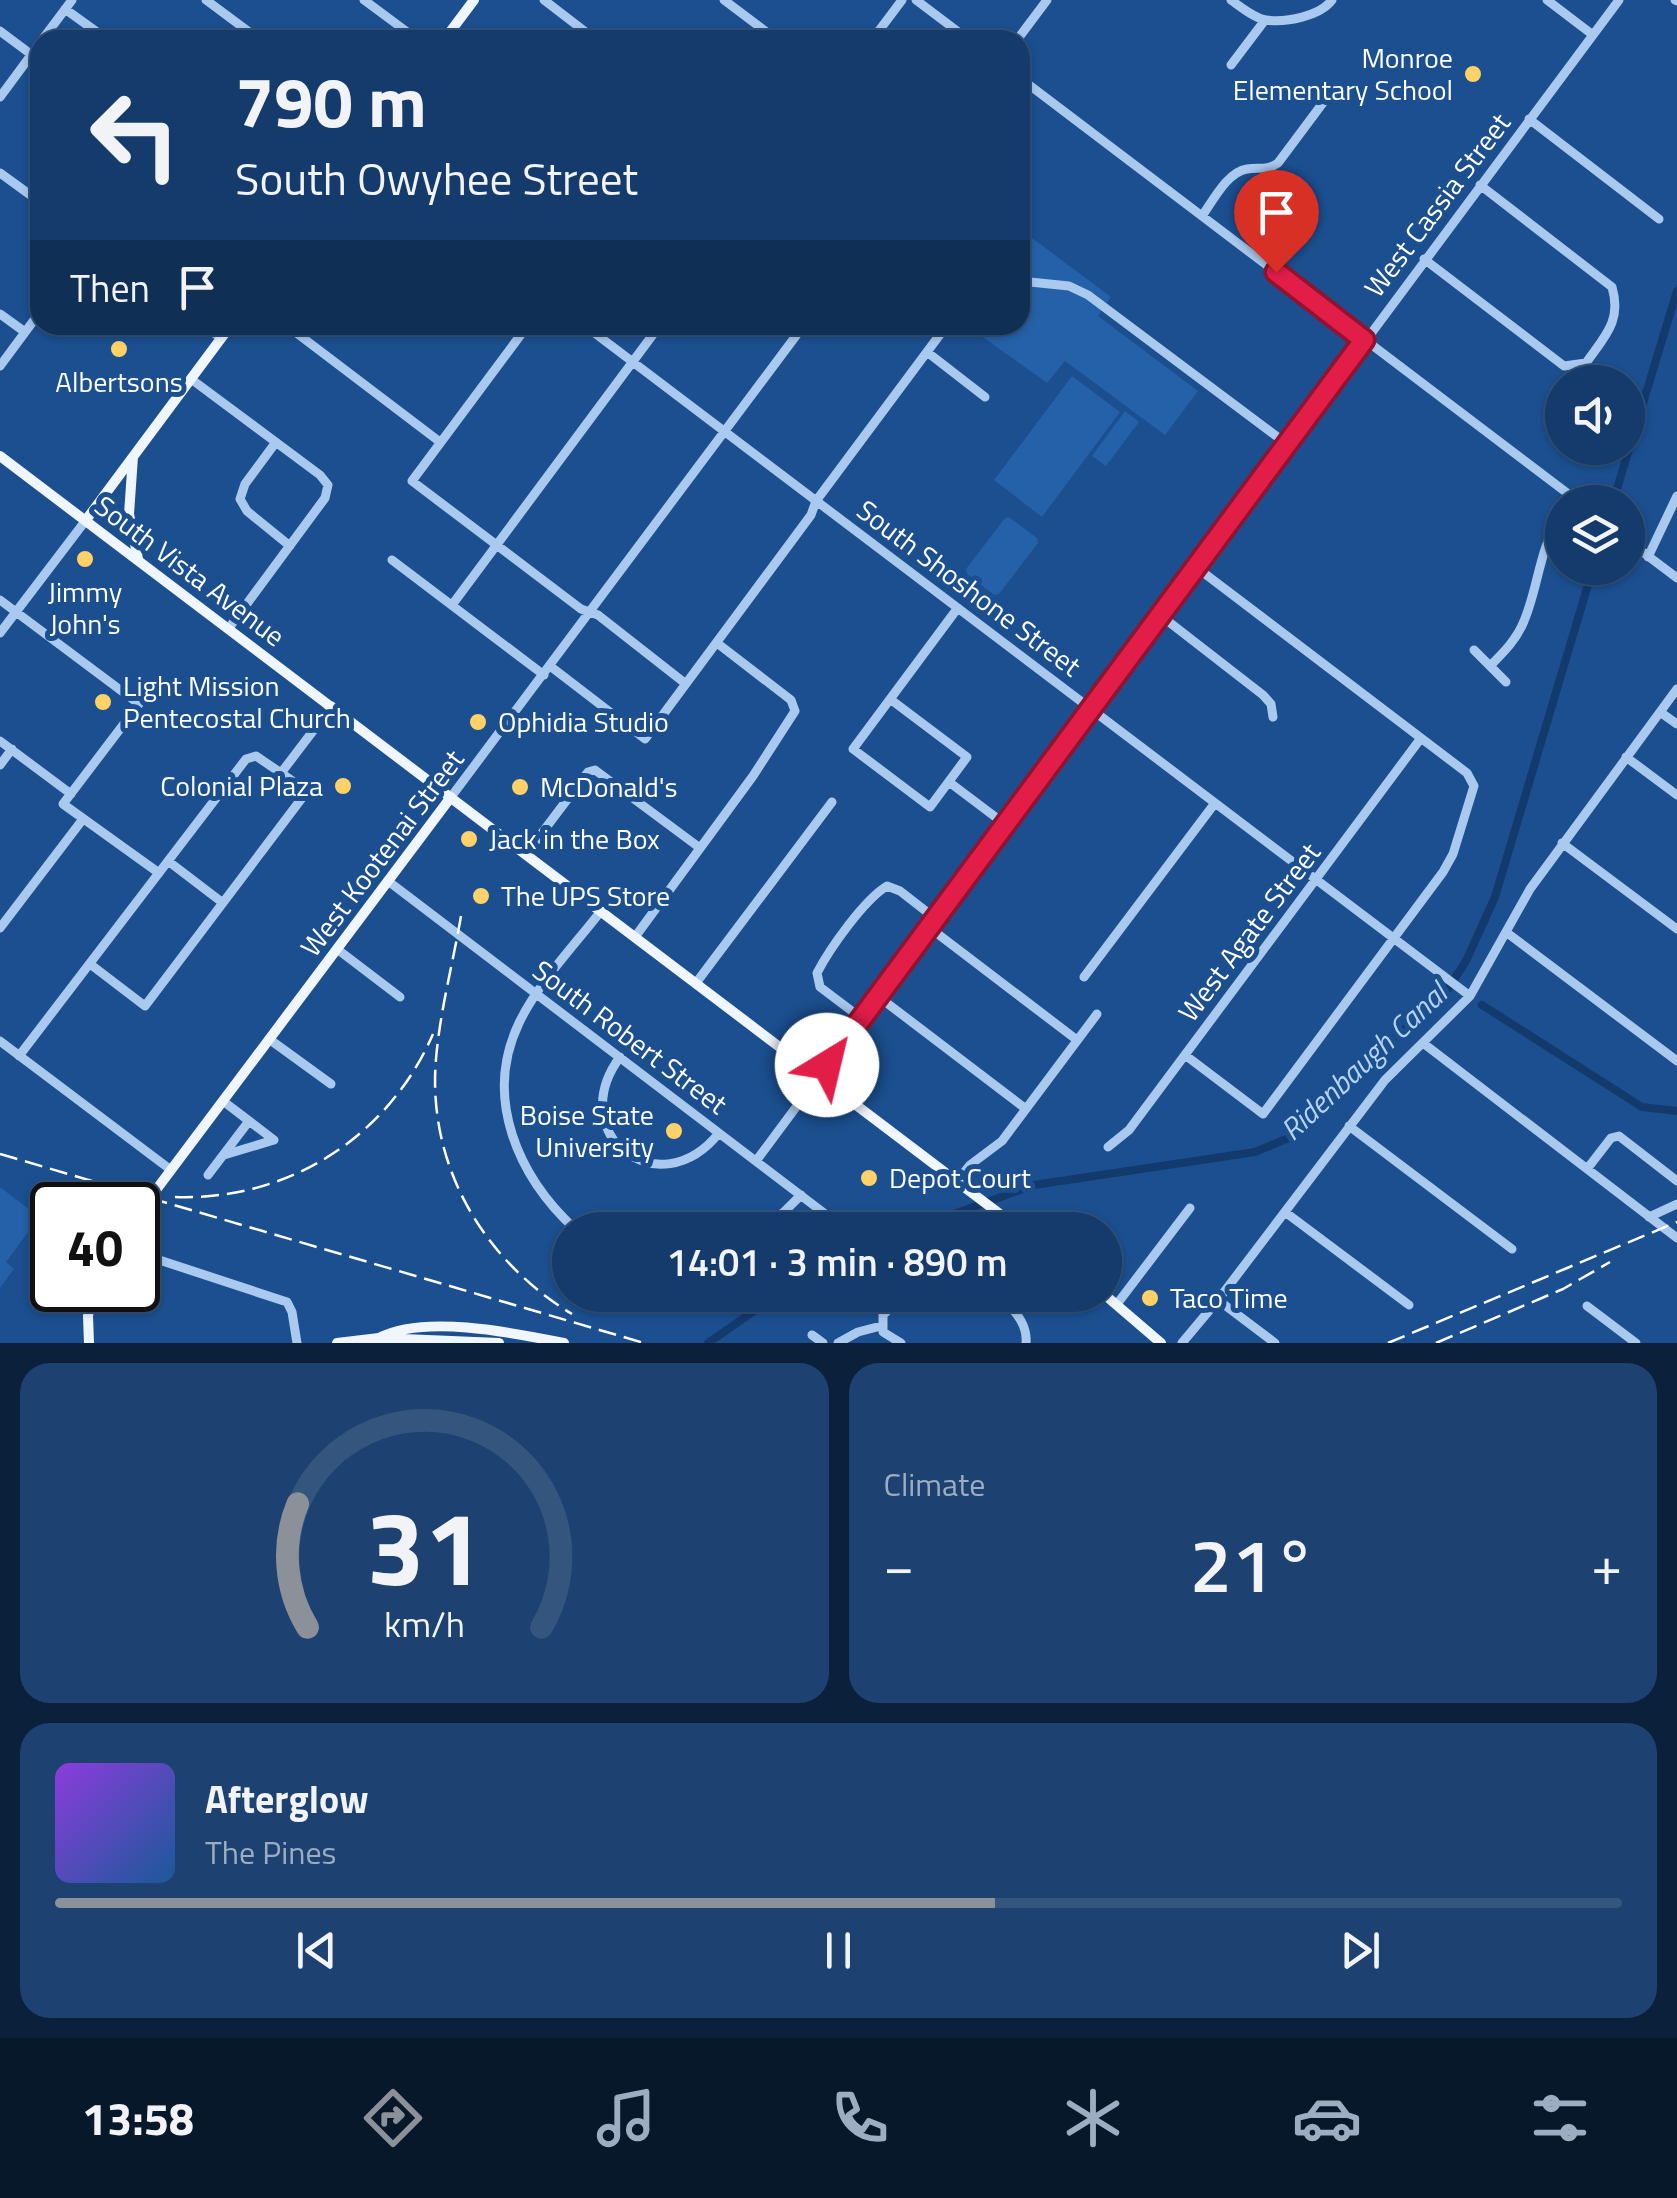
<!DOCTYPE html>
<meta charset="utf-8">
<style>
body{margin:0;font-family:"Titillium Web",sans-serif;background:#1d4271;color:#f1f3f6;height:100vh;display:flex;flex-direction:column;font-size:38px;white-space:nowrap}
*{box-sizing:border-box;margin:0}
p{font-size:32px;color:#9dadc1}
.icon{flex:none;width:55px;height:55px;fill:none;stroke:currentColor;stroke-width:2;stroke-linecap:round;stroke-linejoin:round}
.map{position:relative;height:1343px;overflow:hidden}
.details{display:flex;flex-direction:column;gap:20px;padding:20px;background:#0b203b;flex:1}
.details>*{flex:none}
.hud{position:absolute;left:30px;top:30px;width:1000px;height:305px;border-radius:30px;box-shadow:0 2px 8px #0004,0 0 0 2px #33557e;background:#143b6b;color:#f1f3f6;overflow:hidden}
.fabs{position:absolute;left:1545px;top:365px;display:grid;gap:20px}
.fabs a{display:grid;place-items:center;width:100px;height:100px;border-radius:50%;background:#143b6b;box-shadow:0 2px 8px #0004,0 0 0 2px #33557e;font-size:50px}
.speed{position:absolute;left:30px;top:1182px;display:flex;gap:20px;font-size:50px;font-weight:700;text-align:center}
.speed>*{display:grid;place-content:center;width:130px;height:130px;border-radius:50%;background:#143b6b;box-shadow:0 2px 8px #0004,0 0 0 2px #33557e;line-height:1}
.speed .limit{border:5px solid #111;border-radius:15px;background:#fff;color:#111}
.pin{position:absolute;display:grid;place-items:center;width:85px;height:85px;color:#fff;margin:-102px -42px;border-radius:50% 50% 50% 0;rotate:-45deg;box-shadow:0 0 10px #0007}
.pin .icon{rotate:45deg}
.me{position:absolute;width:110px;margin:-55px;rotate:36deg;stroke-linejoin:round;filter:drop-shadow(0 0 8px #0008)}
.turn{display:flex;align-items:center;gap:35px;height:210px;padding:0 40px;font-size:45px}
.turn .icon{width:130px;height:130px;stroke-width:2.5}
.turn b{display:block;font-size:70px;line-height:85px}
.then{display:flex;align-items:center;height:95px;padding:0 40px;background:#0003;gap:20px;font-size:38px}
.big{font-size:75px;font-weight:600;line-height:1.1}
.details .tile{flex:1;display:flex;flex-direction:column;justify-content:center;gap:15px;min-width:0;padding:0 35px;border-radius:30px;background:#1d4271}
.details .dial{align-items:center;gap:0}
.dial svg{height:260px;overflow:visible;fill:none;stroke:#33557e;stroke-width:7;stroke-linecap:round;text-anchor:middle}
.dial text{fill:#f1f3f6;stroke:none}
.song{display:flex;align-items:center;gap:30px}
.cover{width:120px;height:120px;border-radius:15px;background:linear-gradient(135deg,hsl(270 70% 55%),hsl(210 70% 35%))}
.played{height:10px;border-radius:5px;background:linear-gradient(90deg,#8c9099 60%,#33557e 60%)}
.keys{display:flex;justify-content:space-around;direction:ltr}
.heat{display:flex;justify-content:space-between;align-items:center;font-size:55px;direction:ltr}
.details .tiles{flex:1;display:grid;gap:20px;grid-template-columns:1fr 1fr}
.tile:last-child{grid-column:span 2}
.trip{position:absolute;left:552px;top:1212px;width:570px;height:100px;border-radius:50px;background:#143b6b;box-shadow:0 2px 8px #0004,0 0 0 2px #33557e;font-weight:600;line-height:100px;text-align:center}
.tabs{display:flex;height:160px;justify-content:space-around;align-items:center;background:#08182b;color:#9dadc1}
.tabs .icon{width:70px;height:70px}
.tabs .on{color:#8c9099}
.tabs b{font-size:45px;color:#f1f3f6}
.map>svg:first-child{display:block}
.green{fill:#2461a8}
.lines{fill:none;stroke-linecap:round;stroke-linejoin:round}
.canal{stroke:#123a6d;stroke-width:8}
.minor{stroke:#a9c9ee;stroke-width:9}
.major{stroke:#f0f6ff;stroke-width:10}
.rail{stroke:#fff;stroke-width:2.5;stroke-dasharray:18 8;stroke-linecap:butt}
.route-casing{stroke:#92132f;stroke-width:25}
.route{stroke:#e11d48;stroke-width:18}
.poi-dot{fill:#ffd166;stroke:#1b4f8f;stroke-width:4}
.labels{text-anchor:middle;stroke-width:10;stroke-linejoin:round;paint-order:stroke}
.poi-label{font-size:28px;fill:#fff;stroke:#1b4f8f;text-anchor:start}
.street-label{font-size:28px;fill:#fff;stroke:#1b4f8f}
.water-label{font-size:30px;font-style:italic;fill:#b5d3f5;stroke:#1b4f8f}
</style>
<div class="map">
<svg width="1677" height="1343" viewBox="0 0 1677 1343">
<rect width="100%" height="100%" fill="#1b4f8f"/>
<path class="green" d="M 1020,229 L 1111,297 L 1098,316 L 1198,391 L 1165,435 L 1065,361 L 1047,383 L 966,325 L 1020,325 Z
M 1072,376 L 1120,412 L 1042,517 L 994,480 Z
M 1125,411 L 1139,422 L 1106,466 L 1092,456 Z
M 1009,517 L 1037,538 L 1038,543 L 999,594 L 994,595 L 967,574 L 966,569 L 1005,518 Z
M 0,1187 L 39,1217 L 6,1262 L 14,1269 L 0,1288 Z"/>
<g class="lines">
<path class="canal" d="M 1613,502 L 1677,291
M 1482,1005 L 1642,1107 L 1677,1111
M 910,1230 L 1034,1185 L 1255,1152 L 1291,1137 L 1322,1111 L 1380,1048 L 1431,1008 L 1446,992 L 1466,961 L 1495,897 L 1593,568
M 708,1343 L 777,1295"/>
<path class="minor" d="M 206,0 L 260,40
M 364,0 L 418,40
M 544,0 L 596,40
M 724,0 L 777,40
M 916,0 L 969,40
M 1231,0 C 1241,7 1254,18 1266,20 C 1286,23 1320,16 1332,0
M 1547,0 L 1593,35
M 1675,0 L 1677,1
M 65,9 L 108,40
M 0,31 L 40,61
M 42,40 L 72,0
M 872,40 L 902,0
M 1017,40 L 1047,0
M 1231,65 L 1265,20
M 1020,78 L 1579,502
M 0,97 L 40,43
M 1529,119 L 1659,219
M 0,173 L 40,202
M 1202,216 C 1213,201 1227,172 1247,169 C 1260,167 1266,171 1278,163 L 1334,88
M 1424,259 L 1564,366 L 1586,363 C 1605,336 1622,321 1612,287 L 1480,185
M 1020,281 L 1069,286 L 1088,295 L 1287,444
M 0,314 L 25,332
M 203,325 L 221,338
M 286,325 L 440,442
M 528,325 L 412,481 L 581,609 L 598,615 L 686,684
M 584,325 L 1470,996
M 927,352 L 985,397
M 0,366 L 40,312
M 191,379 L 320,475 L 328,485 L 325,498 L 229,628
M 276,442 L 245,484 L 240,499 L 247,511 L 290,546
M 1628,541 L 1677,578
M 1648,557 L 1677,496
M 392,560 L 544,675
M 0,600 L 139,704 L 63,804 L 159,873
M 452,605 L 660,325
M 1160,615 L 1263,695 L 1271,704 L 1273,717
M 0,633 L 86,520
M 1474,650 L 1506,682
M 550,666 L 645,739 L 811,515 L 816,501 L 947,325
M 1490,666 C 1504,652 1517,639 1524,621 C 1539,586 1539,546 1562,515
M 890,699 L 967,757 L 930,807 L 853,749 L 954,613 L 958,608
M 1660,712 L 1677,724
M 0,741 L 71,794
M 1626,757 L 1677,795
M 0,765 L 12,749
M 949,782 L 1006,825
M 451,797 L 804,325
M 1562,843 L 1677,929
M 526,854 L 588,772 L 595,770 L 700,848
M 168,861 L 223,903
M 388,881 L 845,1229
M 0,928 L 83,819
M 930,928 L 1077,1040
M 1506,932 L 1677,1061
M 635,937 L 753,776 L 795,711 L 791,700 L 717,643
M 337,949 L 400,997
M 90,964 L 145,1006 L 302,798 L 298,785 L 281,773 L 332,706
M 1084,977 L 1215,803
M 696,983 L 832,802
M 879,997 L 1026,1109
M 861,1018 L 820,987 L 817,973 C 830,948 864,900 887,886 L 900,891 L 936,919
M 269,1039 L 331,1084
M 0,1041 L 171,1170
M 1423,1043 L 1677,1238
M 1185,1055 L 1263,1114 L 1443,872 L 1453,854 L 1474,786 L 1467,773 L 1196,567
M 19,1056 L 246,759 L 256,756 L 281,773
M 620,1057 C 563,1134 659,1208 719,1133
M 223,1101 L 274,1140
M 1349,1126 L 1512,1249
M 1108,1147 L 1129,1130 L 1421,738
M 224,1155 L 274,1140
M 756,1161 L 1619,0
M 1587,1169 L 1611,1138 L 1619,1136 L 1677,1181
M 208,1175 L 249,1121
M 957,1181 L 970,1165 L 1002,1141 L 1097,1014
M 1285,1212 L 1409,1305
M 1649,1217 L 1677,1204
M 576,1230 C 518,1177 483,1098 519,1023 C 538,983 574,946 601,911
M 759,1230 L 784,1212 L 801,1195
M 138,1253 L 287,1302 L 292,1312 L 297,1343
M 1001,1295 C 1013,1310 1028,1323 1026,1343
M 1218,1300 L 1275,1343
M 1117,1304 L 1190,1208
M 1587,1306 L 1636,1343
M 812,1335 L 823,1343
M 838,1343 L 858,1332 L 881,1326
M 901,1343 L 883,1332 L 883,1315 L 891,1307 L 924,1295
M 1182,1343 L 1218,1300 L 1385,1080 L 1470,996 L 1530,889 L 1677,689"/>
<path class="major" d="M 444,40 L 474,0
M 0,456 L 1021,1230
M 133,457 L 129,514 L 138,559
M 86,520 L 231,325
M 138,1214 L 451,797
M 1105,1295 L 1161,1343
M 379,1338 C 424,1314 514,1333 564,1343
M 89,1343 L 88,1316 L 93,1290
M 337,1343 L 379,1338 L 499,1343"/>
<path class="rail" d="M 461,916 C 453,963 440,1011 436,1059 C 427,1165 483,1260 572,1314
M 0,1154 L 644,1343
M 175,1197 C 287,1201 388,1138 433,1034
M 1388,1343 L 1677,1222
M 1436,1343 L 1563,1289 L 1610,1262"/>
</g>
<g class="lines">
<defs>
<path id="route" d="M 827,1065 L 1364,340 L 1276,272"/>
</defs>
<use href="#route" class="route-casing"/>
<use href="#route" class="route"/>
</g>
<g class="poi-dot">
<circle cx="1473" cy="74" r="10"/>
<circle cx="119" cy="349" r="10"/>
<circle cx="85" cy="559" r="10"/>
<circle cx="103" cy="702" r="10"/>
<circle cx="478" cy="722" r="10"/>
<circle cx="343" cy="786" r="10"/>
<circle cx="520" cy="787" r="10"/>
<circle cx="469" cy="839" r="10"/>
<circle cx="481" cy="896" r="10"/>
<circle cx="674" cy="1131" r="10"/>
<circle cx="869" cy="1178" r="10"/>
<circle cx="1150" cy="1298" r="10"/>
</g>
<g class="labels">
<g class="poi-label">
<text x="1453" y="68" text-anchor="end">Monroe<tspan x="1453" dy="32">Elementary School</tspan></text>
<text x="119" y="392" text-anchor="middle">Albertsons</text>
<text x="85" y="602" text-anchor="middle">Jimmy<tspan x="85" dy="32">John's</tspan></text>
<text x="123" y="696">Light Mission<tspan x="123" dy="32">Pentecostal Church</tspan></text>
<text x="498" y="732">Ophidia Studio</text>
<text x="323" y="796" text-anchor="end">Colonial Plaza</text>
<text x="540" y="797">McDonald's</text>
<text x="489" y="849">Jack in the Box</text>
<text x="501" y="906">The UPS Store</text>
<text x="654" y="1125" text-anchor="end">Boise State<tspan x="654" dy="32">University</tspan></text>
<text x="889" y="1188">Depot Court</text>
<text x="1170" y="1308">Taco Time</text>
</g>
<g class="street-label">
<text transform="translate(1437 205) rotate(-53)" y="10">West Cassia Street</text>
<text transform="translate(190 571) rotate(37)" y="10">South Vista Avenue</text>
<text transform="translate(969 588) rotate(37)" y="10">South Shoshone Street</text>
<text transform="translate(382 853) rotate(-53)" y="10">West Kootenai Street</text>
<text transform="translate(1249 932) rotate(-53)" y="10">West Agate Street</text>
<text transform="translate(630 1037) rotate(37)" y="10">South Robert Street</text>
</g>
<g class="water-label">
<text transform="translate(1364 1062) rotate(-43)" y="10">Ridenbaugh Canal</text>
</g>
</g>
</svg>
<div class="fabs">
<a><svg class="icon" aria-label="sound" viewBox="0 0 24 24"><path d="M4 9h4l5-4v14l-5-4H4zM17 9q2 3 0 6"/></svg></a>
<a><svg class="icon" aria-label="layers" viewBox="0 0 24 24"><path d="M12 4l9 5-9 5-9-5zM3 14l9 5 9-5"/></svg></a>
</div>
<div class="speed"><div class="limit">40</div></div>
<div class="pin" style="left:1276px;top:272px;background:#d93025"><svg class="icon" aria-label="arrive" viewBox="0 0 24 24"><path d="M6 21V4h12l-3 4 3 4H6"/></svg></div>
<svg class="me" style="left:827px;top:1065px" viewBox="-20 -20 40 40"><circle r="19" fill="#fff"/><path d="M0-13L10 11 0 6-10 11z" fill="#e11d48"/></svg>
<div class="trip">14:01 · 3 min · 890 m</div>
<div class="hud">
<div class="turn"><svg class="icon" aria-label="left" viewBox="0 0 24 24"><path d="M17 20v-9H6M10 6l-5 5 5 5"/></svg><div><b>790 m</b>South Owyhee Street</div></div>
<div class="then">Then<svg class="icon" aria-label="arrive" viewBox="0 0 24 24"><path d="M6 21V4h12l-3 4 3 4H6"/></svg></div>
</div>
</div>
<section class="details">
<div class="tiles">
<div class="tile dial"><svg viewBox="0 0 100 80">
<path d="M14 69A42 42 0 1 1 86 69"/>
<path d="M14 69A42 42 0 0 1 11 31" stroke="#8c9099"/>
<text x="50" y="56" font-size="32" font-weight="700">31</text>
<text x="50" y="72" font-size="11">km/h</text>
</svg></div>
<div class="tile"><p>Climate</p>
<div class="heat"><a>−</a><b class="big">21°</b><a>+</a></div>
</div>
<div class="tile">
<div class="song"><i class="cover"></i><div><b>Afterglow</b><p>The Pines</p></div></div>
<div class="played"></div>
<div class="keys"><svg class="icon" aria-label="previous" viewBox="0 0 24 24"><path d="M18 5L8 12l10 7zM5 5v14"/></svg><svg class="icon" aria-label="pause" viewBox="0 0 24 24"><path d="M8 5v14M16 5v14"/></svg><svg class="icon" aria-label="next" viewBox="0 0 24 24"><path d="M6 5l10 7-10 7zM19 5v14"/></svg></div>
</div>
</div>
</section>
<nav class="tabs">
<b>13:58</b>
<svg class="icon on" aria-label="directions" viewBox="0 0 24 24"><path d="M12 3l9 9-9 9-9-9zM9 14v-3h6M13 9l2 2-2 2"/></svg>
<svg class="icon" aria-label="music" viewBox="0 0 24 24"><path d="M9 18V5l10-2v13"/><circle cx="6" cy="18" r="3"/><circle cx="16" cy="16" r="3"/></svg>
<svg class="icon" aria-label="phone" viewBox="0 0 24 24"><path d="M5 4h4l2 5-3 2q2 4 5 5l2-3 5 2v4C11 20 4 13 5 4z"/></svg>
<svg class="icon" aria-label="climate" viewBox="0 0 24 24"><path d="M12 3v18M4 7l16 10M4 17L20 7"/></svg>
<svg class="icon" aria-label="car" viewBox="0 0 24 24"><path d="M5 17H2v-5l4-1 3-4h7l3 4 3 1v5h-3M9 17h6M6 11h13"/><circle cx="7" cy="17" r="2"/><circle cx="17" cy="17" r="2"/></svg>
<svg class="icon" aria-label="filters" viewBox="0 0 24 24"><path d="M4 7h16M4 17h16"/><circle cx="9" cy="7" r="2"/><circle cx="15" cy="17" r="2"/></svg>
</nav>
